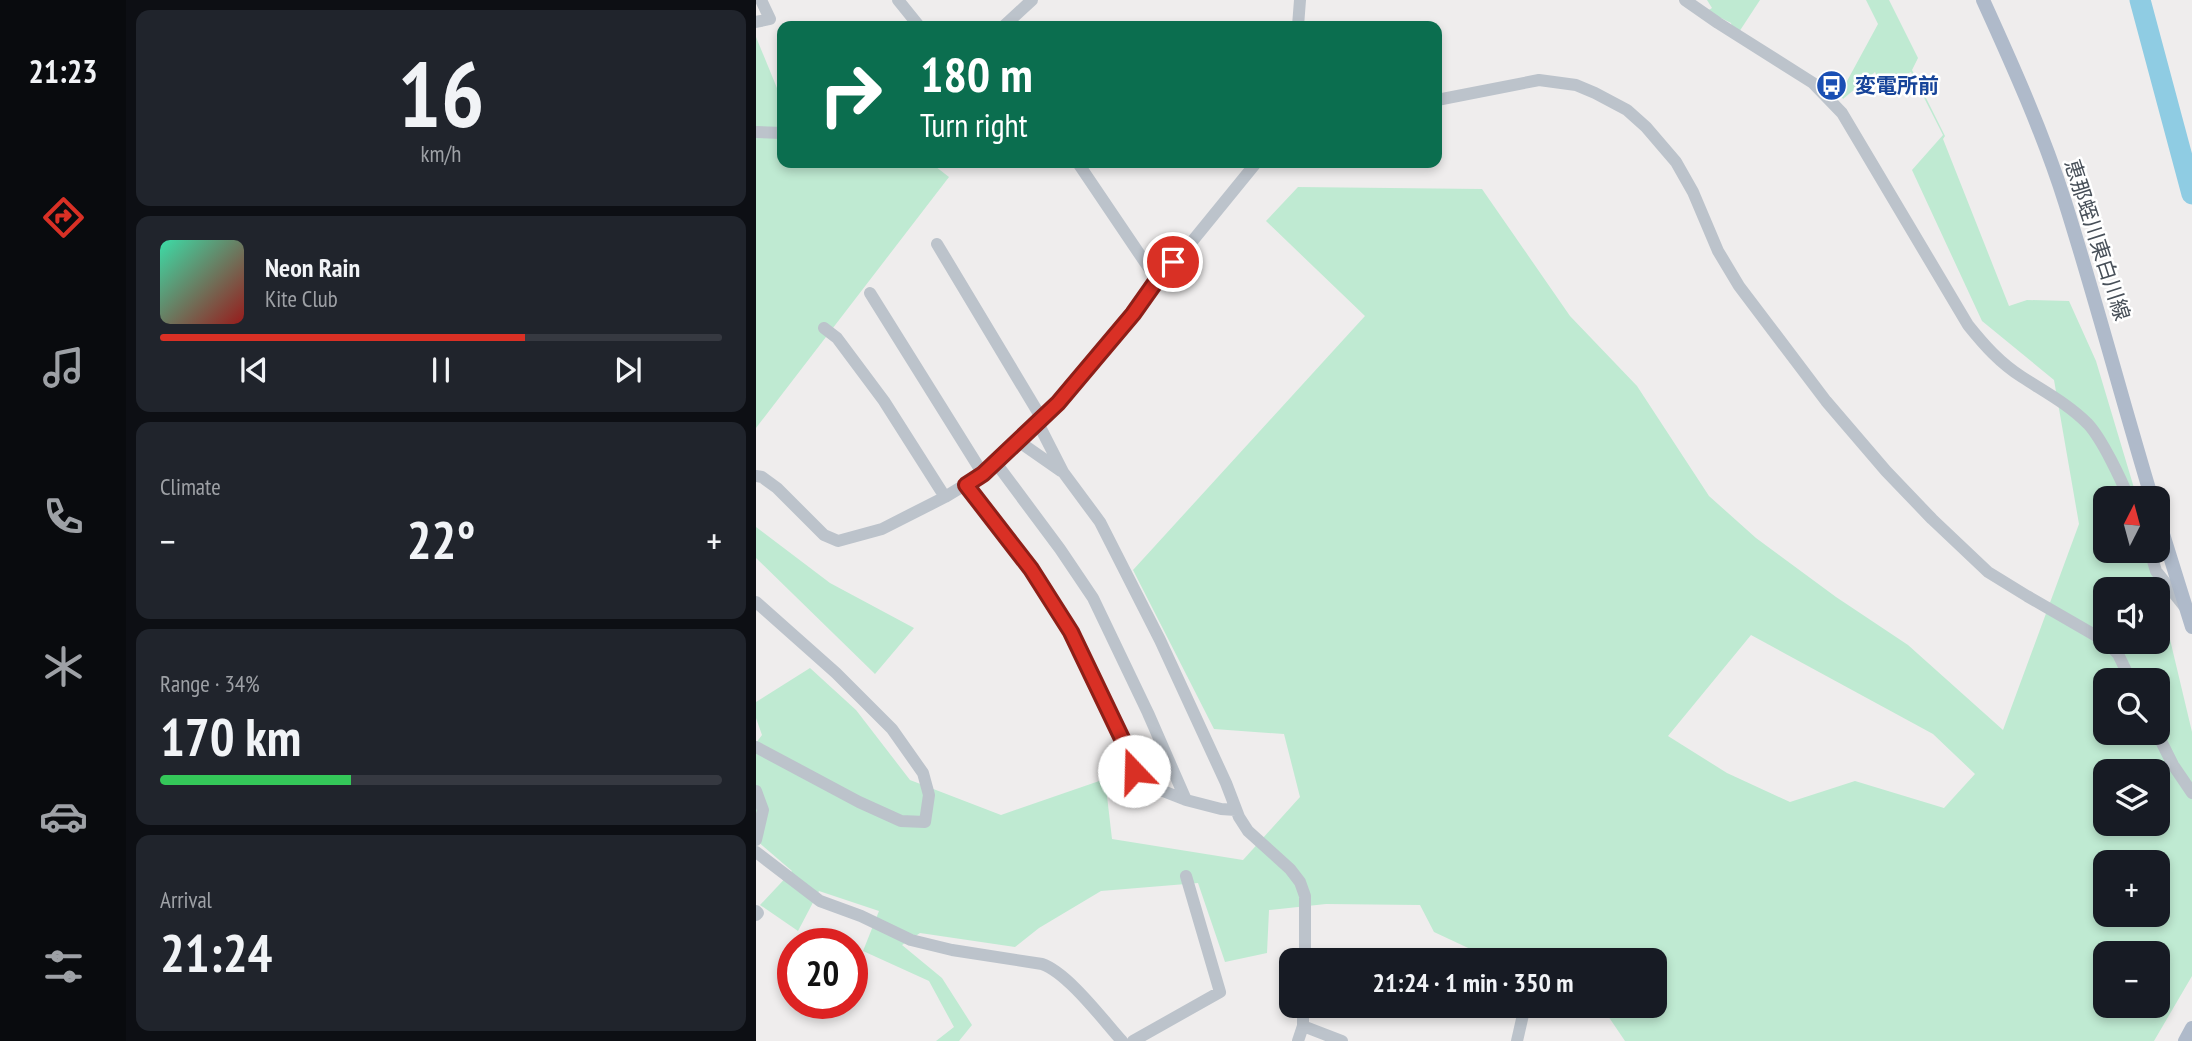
<!DOCTYPE html>
<meta charset="utf-8">
<style>
body{margin:0;font-family:"PT Sans Narrow","Noto Sans JP",sans-serif;background:#20242c;color:#f1f3f6;height:100vh;display:flex;flex-direction:column;font-size:26px;white-space:nowrap}
*{box-sizing:border-box;margin:0}
p{font-size:23px;color:#9ea1a6}
.icon{flex:none;width:38px;height:38px;fill:none;stroke:currentColor;stroke-width:2;stroke-linecap:round;stroke-linejoin:round}
.map{position:relative;flex:1;overflow:hidden}
.side{display:flex;flex-direction:column;gap:10px;padding:10px;background:#0d0f14;width:630px}
.side>*{flex:none}
.top-card{position:absolute;left:21px;top:21px;width:665px;height:147px;border-radius:14px;box-shadow:0 4px 10px #0003;background:#0b6e4f;color:#fff;overflow:hidden}
.needle{width:46px;rotate:6deg}
.buttons{position:absolute;left:1337px;top:486px;display:grid;gap:14px}
.buttons a{display:grid;place-items:center;width:77px;height:77px;border-radius:14px;background:#171b24;box-shadow:0 4px 10px #0003;font-size:35px}
.speed{position:absolute;left:21px;top:928px;display:flex;gap:14px;font-size:35px;font-weight:700;text-align:center}
.speed>*{display:grid;place-content:center;width:91px;height:91px;border-radius:50%;background:#171b24;box-shadow:0 4px 10px #0003;line-height:1}
.speed .limit{border:10px solid #d22;background:#fff;color:#111}
.pin{position:absolute;display:grid;place-items:center;width:60px;height:60px;color:#fff;margin:-30px;border:4px solid #fff;border-radius:50%;box-shadow:0 2px 7px #0007}
.me{position:absolute;width:77px;margin:-38px;rotate:339deg;stroke-linejoin:round;filter:drop-shadow(0 0 5px #0008)}
.turn{display:flex;align-items:center;gap:24px;height:147px;padding:0 28px;font-size:32px}
.turn .icon{width:91px;height:91px;stroke-width:2.5}
.turn b{display:block;font-size:49px;line-height:60px}
.big{font-size:52px;font-weight:700;line-height:1.1}
.side .card{flex:1;display:flex;flex-direction:column;justify-content:center;gap:10px;min-width:0;padding:0 24px;border-radius:14px;background:#20242c}
.side .dial{align-items:center;gap:0}
.dial b{font-size:91px;line-height:1}
.song{display:flex;align-items:center;gap:21px}
.cover{width:84px;height:84px;border-radius:10px;background:linear-gradient(135deg,hsl(160 70% 55%),hsl(0 70% 35%))}
.played{height:7px;border-radius:4px;background:linear-gradient(90deg,#d93025 65%,#363941 65%)}
.keys{display:flex;justify-content:space-around;direction:ltr}
.heat{display:flex;justify-content:space-between;align-items:center;font-size:38px;direction:ltr}
.charge{height:10px;border-radius:5px;background:linear-gradient(90deg,#34c759 34%,#363941 0)}
.trip{position:absolute;left:523px;top:948px;width:388px;height:70px;border-radius:14px;background:#171b24;box-shadow:0 4px 10px #0003;font-weight:700;line-height:70px;text-align:center}
main{display:flex;flex:1;min-height:0}
.tab-bar{display:flex;flex-direction:column;width:126px;justify-content:space-around;align-items:center;background:#090b0e;color:#9ea1a6}
.tab-bar .icon{width:49px;height:49px}
.tab-bar .active{color:#d93025}
.tab-bar b{font-size:32px;color:#f1f3f6}
.map>svg:first-child{display:block}
.green{fill:#bfead2;fill-rule:evenodd}
.lines{fill:none;stroke-linecap:round;stroke-linejoin:round}
.river{stroke:#8fcce3;stroke-width:21}
.minor{stroke:#bcc3cb;stroke-width:12}
.major{stroke:#afbaca;stroke-width:14}
.route-casing{stroke:#8d1f18;stroke-width:18}
.route{stroke:#d93025;stroke-width:12}
.labels{text-anchor:middle;stroke-width:5;stroke-linejoin:round;paint-order:stroke}
.transit-label{font-size:21px;font-weight:bold;fill:#164399;stroke:#fff;text-anchor:start}
.street-label{font-size:21px;fill:#474f58;stroke:#fff}
</style>
<main>
<nav class="tab-bar">
<b>21:23</b>
<svg class="icon active" aria-label="directions" viewBox="0 0 24 24"><path d="M12 3l9 9-9 9-9-9zM9 14v-3h6M13 9l2 2-2 2"/></svg>
<svg class="icon" aria-label="music" viewBox="0 0 24 24"><path d="M9 18V5l10-2v13"/><circle cx="6" cy="18" r="3"/><circle cx="16" cy="16" r="3"/></svg>
<svg class="icon" aria-label="phone" viewBox="0 0 24 24"><path d="M5 4h4l2 5-3 2q2 4 5 5l2-3 5 2v4C11 20 4 13 5 4z"/></svg>
<svg class="icon" aria-label="climate" viewBox="0 0 24 24"><path d="M12 3v18M4 7l16 10M4 17L20 7"/></svg>
<svg class="icon" aria-label="car" viewBox="0 0 24 24"><path d="M5 17H2v-5l4-1 3-4h7l3 4 3 1v5h-3M9 17h6M6 11h13"/><circle cx="7" cy="17" r="2"/><circle cx="17" cy="17" r="2"/></svg>
<svg class="icon" aria-label="filters" viewBox="0 0 24 24"><path d="M4 7h16M4 17h16"/><circle cx="9" cy="7" r="2"/><circle cx="15" cy="17" r="2"/></svg>
</nav>
<section class="side">
<div class="card dial"><b>16</b><p>km/h</p></div>
<div class="card">
<div class="song"><i class="cover"></i><div><b>Neon Rain</b><p>Kite Club</p></div></div>
<div class="played"></div>
<div class="keys"><svg class="icon" aria-label="previous" viewBox="0 0 24 24"><path d="M18 5L8 12l10 7zM5 5v14"/></svg><svg class="icon" aria-label="pause" viewBox="0 0 24 24"><path d="M8 5v14M16 5v14"/></svg><svg class="icon" aria-label="next" viewBox="0 0 24 24"><path d="M6 5l10 7-10 7zM19 5v14"/></svg></div>
</div>
<div class="card"><p>Climate</p>
<div class="heat"><a>−</a><b class="big">22°</b><a>+</a></div>
</div>
<div class="card"><p>Range · 34%</p><b class="big">170 km</b><div class="charge"></div></div>
<div class="card"><p>Arrival</p><b class="big">21:24</b></div>
</section>
<div class="map">
<svg width="1436" height="1041" viewBox="0 0 1436 1041">
<rect width="100%" height="100%" fill="#efeded"/>
<path class="green" d="M 951,0 L 1004,0 L 983,32 L 976,27 L 975,23 L 951,11 L 956,8 Z
M 1110,0 L 1133,0 L 1162,58 L 1156,70 L 1189,136 L 1187,139 L 1253,306 L 1271,300 L 1313,301 L 1340,361 L 1378,488 L 1381,499 L 1349,499 L 1349,551 L 1393,551 L 1436,732 L 1436,976 L 1398,1041 L 869,1041 L 850,1013 L 837,1006 L 900,1006 L 900,961 L 740,961 L 678,932 L 664,905 L 570,904 L 513,910 L 511,953 L 469,962 L 442,883 L 345,891 L 283,928 L 259,947 L 164,933 L 146,945 L 186,978 L 216,1025 L 203,1041 L 180,1041 L 198,1027 L 173,981 L 107,951 L 123,911 L 63,891 L 42,931 L 4,905 L 36,871 L 0,840 L 0,743 L 6,735 L 0,718 L 0,702 L 54,668 L 100,710 L 154,780 L 245,815 L 349,779 L 356,839 L 487,860 L 544,797 L 528,734 L 458,729 L 377,570 L 609,316 L 510,221 L 542,187 L 726,189 L 814,316 L 881,386 L 953,496 L 1000,538 L 1080,597 L 1152,645 L 1247,730 L 1323,524 L 1298,380 L 1226,321 L 1156,170 L 1187,135 L 1155,72 L 1126,87 L 1119,72 L 1087,99 L 1084,94 L 1122,24 ZM 1349,590 L 1402,590 L 1402,642 L 1349,642 ZM 995,635 L 1177,734 L 1219,774 L 1188,808 L 1099,781 L 1034,802 L 971,773 L 912,736 ZM 1349,681 L 1402,681 L 1402,733 L 1349,733 ZM 1349,772 L 1402,772 L 1402,824 L 1349,824 ZM 1349,863 L 1402,863 L 1402,915 L 1349,915 ZM 1349,954 L 1402,954 L 1402,1006 L 1349,1006 Z
M 0,37 L 23,93 L 26,109 L 26,163 L 175,163 L 193,177 L 0,428 Z
M 0,527 L 74,583 L 158,628 L 119,674 L 0,558 Z"/>
<g class="lines">
<path class="river" d="M 1384,0 L 1436,194"/>
<path class="minor" d="M 142,0 L 163,26
M 929,0 L 962,23 L 1057,83 L 1086,113 L 1212,325 C 1228,345 1244,363 1266,377 C 1289,392 1312,404 1332,424 C 1346,439 1365,479 1373,499
M 0,22 L 14,19 L 5,0
M 248,26 L 276,0
M 542,26 L 544,0
M 681,100 L 783,80 L 820,85 L 839,93 L 871,110 L 890,127 L 920,162 L 937,192 L 962,251 L 983,286 L 1070,401 L 1130,471 L 1176,519 L 1232,572 L 1271,596 L 1349,641
M 0,132 L 26,133
M 322,163 L 401,280
M 181,244 L 286,419
M 114,293 L 227,474
M 68,328 L 81,338 L 128,401 L 189,497
M 282,423 L 307,472 L 344,522 L 404,640 L 470,783 L 483,817 L 492,831 L 534,869 L 544,882 L 549,896 L 549,961
M 262,441 L 305,471
M 240,463 L 304,549 L 337,598 L 392,713 L 430,800 L 465,809 L 480,810
M 0,476 L 6,477 L 21,488 L 68,535 L 82,541 L 126,529 L 189,497 L 227,474 L 302,403 L 377,314 L 401,280 L 434,244 L 500,163
M 210,485 L 275,569 L 315,632 L 371,749 L 378,771 L 387,780 L 407,791 L 430,800
M 1394,551 L 1400,571 L 1428,606
M 0,602 L 80,673 L 136,729 L 167,773 L 173,795 L 169,822 L 145,821 L 103,802 L 0,747
M 1350,642 L 1362,654 L 1375,681
M 1401,733 L 1417,765 L 1436,793
M 0,791 L 7,810 L 0,840
M 0,852 L 64,901 L 105,916 L 155,940 L 196,950 L 286,964 C 312,973 347,1020 366,1041
M 0,911 L 2,913 L 0,915
M 547,1026 L 586,1041
M 377,1041 L 464,992 L 430,876
M 542,1041 L 547,1026 L 547,1006
M 761,1041 L 769,1006"/>
<path class="major" d="M 1227,0 C 1257,66 1287,133 1309,202 C 1340,300 1366,400 1396,499
M 1402,518 L 1436,627
M 1429,1041 L 1436,1028"/>
</g>
<g class="lines">
<defs>
<path id="route" d="M 378,771 L 371,749 L 315,632 L 275,569 L 210,485 L 227,474 L 302,403 L 377,314 L 401,280 L 417,262"/>
</defs>
<use href="#route" class="route-casing"/>
<use href="#route" class="route"/>
</g>
<defs>
<symbol id="bus-disc" viewBox="-11 -11 22 22"><circle r="9.5" fill="#1a4fb4" stroke="#fff"/><path d="M-5-6H5V4H4V6H2V4H-2V6H-4V4H-5ZM-3.5-4V0h7V-4ZM-3.5 1.2v1.5H-2V1.2ZM2 1.2v1.5H3.5V1.2Z" fill="#fff"/></symbol>
</defs>
<g fill-rule="evenodd">
<use href="#bus-disc" x="1058" y="68" width="35" height="35"/>
</g>
<g class="labels">
<g class="transit-label">
<text x="1099" y="93">変電所前</text>
</g>
<g class="street-label">
<text transform="translate(1341 240) rotate(72)" y="7">恵那蛭川東白川線</text>
</g>
</g>
</svg>
<div class="buttons">
<a><svg class="needle" viewBox="-14 -14 28 28"><path d="M0-13l5 13h-10z" fill="#e53935"/><path d="M0 13l5-13h-10z" fill="#9ea1a6"/></svg></a>
<a><svg class="icon" aria-label="sound" viewBox="0 0 24 24"><path d="M4 9h4l5-4v14l-5-4H4zM17 9q2 3 0 6"/></svg></a>
<a><svg class="icon" aria-label="search" viewBox="0 0 24 24"><circle cx="10" cy="10" r="6"/><path d="M15 15l6 6"/></svg></a>
<a><svg class="icon" aria-label="layers" viewBox="0 0 24 24"><path d="M12 4l9 5-9 5-9-5zM3 14l9 5 9-5"/></svg></a>
<a>+</a>
<a>−</a>
</div>
<div class="speed"><div class="limit">20</div></div>
<div class="pin" style="left:417px;top:262px;background:#d93025"><svg class="icon" aria-label="arrive" viewBox="0 0 24 24"><path d="M6 21V4h12l-3 4 3 4H6"/></svg></div>
<svg class="me" style="left:378px;top:771px" viewBox="-20 -20 40 40"><circle r="19" fill="#fff"/><path d="M0-13L10 11 0 6-10 11z" fill="#d93025"/></svg>
<div class="trip">21:24 · 1 min · 350 m</div>
<div class="top-card">
<div class="turn"><svg class="icon" aria-label="right" viewBox="0 0 24 24"><path d="M7 20v-9h11M14 6l5 5-5 5"/></svg><div><b>180 m</b>Turn right</div></div>
</div>
</div>
</main>
